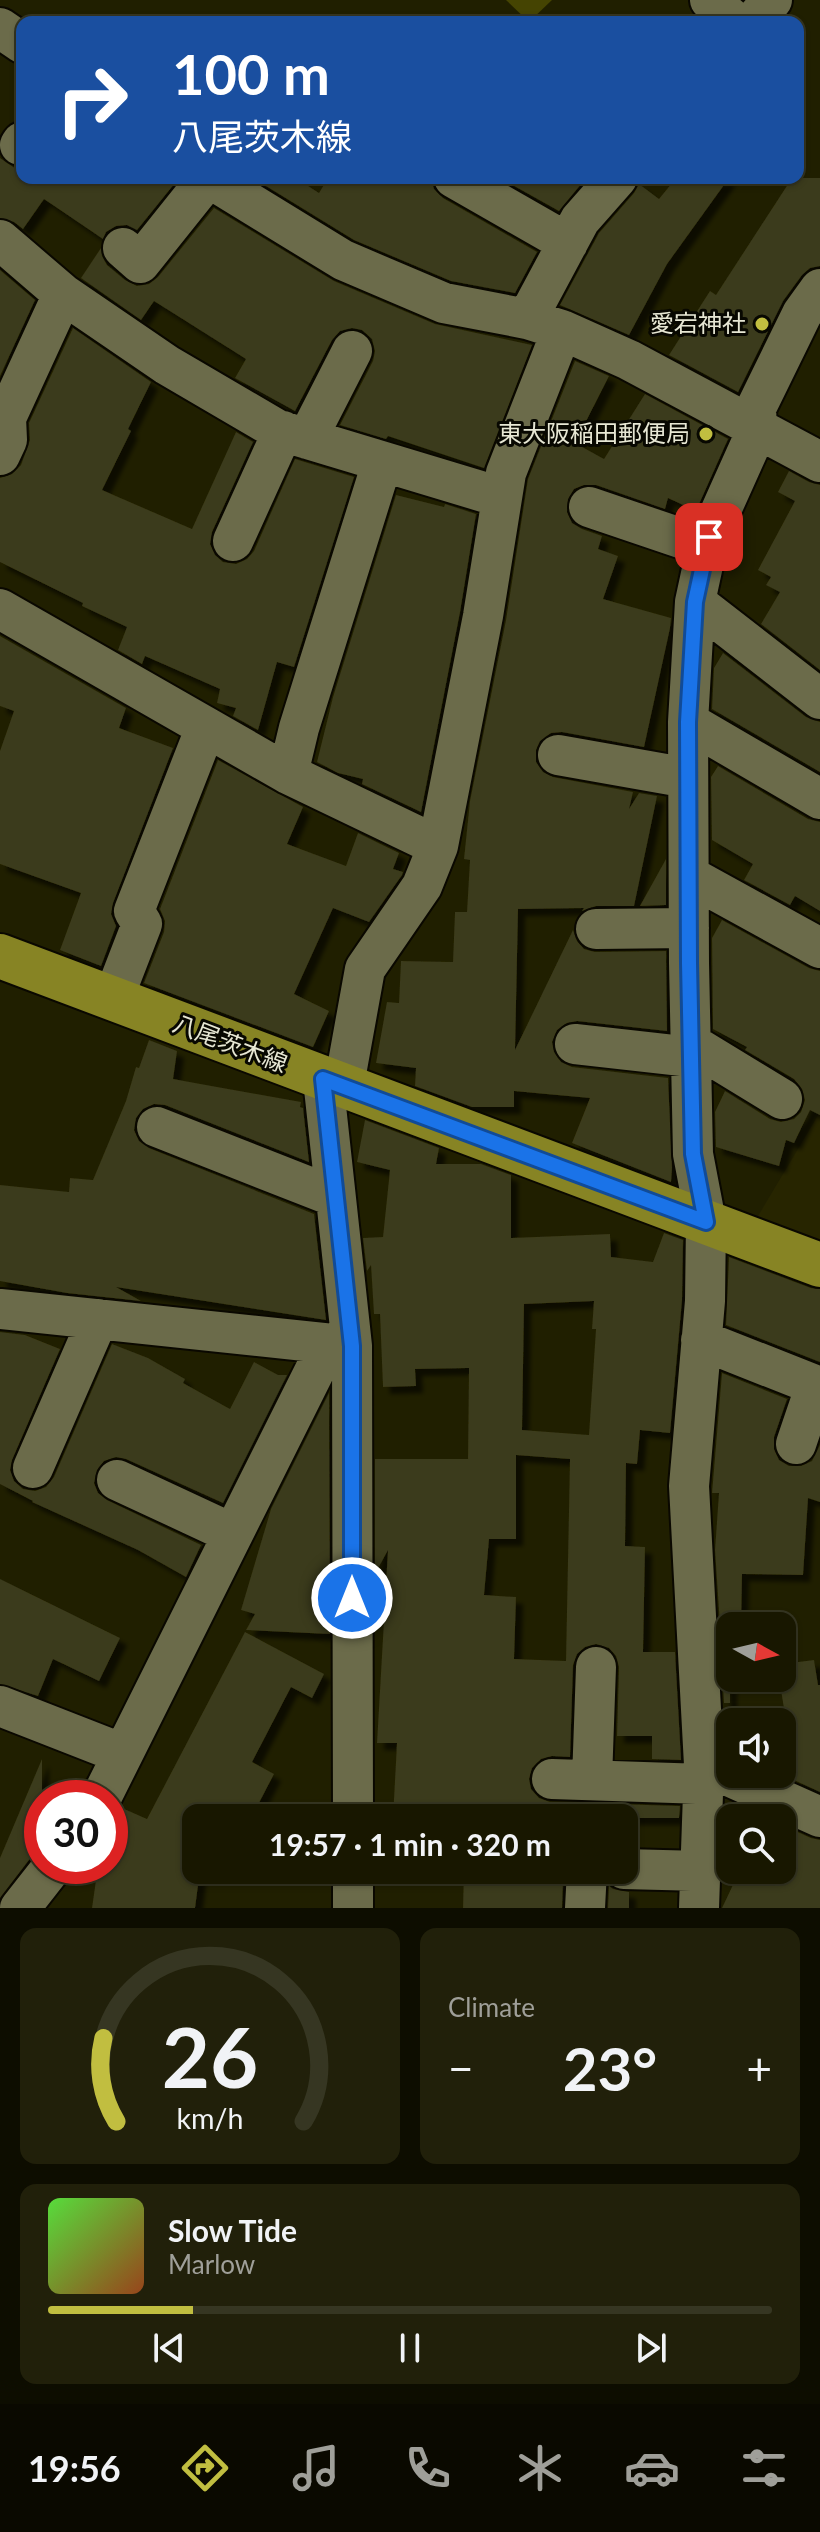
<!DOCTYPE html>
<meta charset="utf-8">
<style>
body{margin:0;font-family:Lato,"Noto Sans JP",sans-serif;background:#21200a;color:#f1f3f6;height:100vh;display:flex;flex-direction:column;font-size:30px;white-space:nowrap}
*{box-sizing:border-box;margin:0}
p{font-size:26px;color:#9f9f99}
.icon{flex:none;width:44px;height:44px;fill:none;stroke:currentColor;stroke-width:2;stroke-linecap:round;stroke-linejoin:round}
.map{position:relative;height:1908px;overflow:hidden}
.side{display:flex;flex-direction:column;gap:20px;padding:20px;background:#0d0d00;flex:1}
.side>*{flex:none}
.hud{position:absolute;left:16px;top:16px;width:788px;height:168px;border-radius:16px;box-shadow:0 2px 6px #0004,0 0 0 2px #363622;background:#1a4fa0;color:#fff;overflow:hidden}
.needle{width:52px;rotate:98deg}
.buttons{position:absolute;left:716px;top:1612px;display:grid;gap:16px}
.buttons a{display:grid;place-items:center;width:80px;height:80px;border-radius:16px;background:#181700;box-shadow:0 2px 6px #0004,0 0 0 2px #363622;font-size:40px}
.speed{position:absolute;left:24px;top:1780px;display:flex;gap:16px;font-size:40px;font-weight:700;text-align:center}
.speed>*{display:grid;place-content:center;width:104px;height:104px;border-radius:50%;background:#181700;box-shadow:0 2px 6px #0004,0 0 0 2px #363622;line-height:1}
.speed .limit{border:12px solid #d22;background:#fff;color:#111}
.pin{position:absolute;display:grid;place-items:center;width:68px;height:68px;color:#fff;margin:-34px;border-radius:16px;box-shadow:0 4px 12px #0006}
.me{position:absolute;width:88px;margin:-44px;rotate:0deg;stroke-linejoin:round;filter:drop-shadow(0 0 6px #0008)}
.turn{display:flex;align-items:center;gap:28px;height:168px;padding:0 24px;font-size:36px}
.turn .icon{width:104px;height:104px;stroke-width:2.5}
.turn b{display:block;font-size:56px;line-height:68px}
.big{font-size:60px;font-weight:700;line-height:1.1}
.side .card{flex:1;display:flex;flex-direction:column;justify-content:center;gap:12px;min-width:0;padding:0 28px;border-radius:16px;background:#21200a}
.side .dial{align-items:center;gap:0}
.dial svg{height:208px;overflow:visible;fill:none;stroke:#363622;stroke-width:7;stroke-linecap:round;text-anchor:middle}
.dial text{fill:#f1f3f6;stroke:none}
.song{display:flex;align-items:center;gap:24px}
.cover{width:96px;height:96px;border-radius:12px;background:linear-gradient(135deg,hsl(110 70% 55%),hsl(20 70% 35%))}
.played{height:8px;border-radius:4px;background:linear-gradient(90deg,#c1be40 20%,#363622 20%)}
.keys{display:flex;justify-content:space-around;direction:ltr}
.heat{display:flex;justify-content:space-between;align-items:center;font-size:44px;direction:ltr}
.side .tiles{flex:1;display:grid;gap:20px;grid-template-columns:1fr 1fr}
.card:last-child{grid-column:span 2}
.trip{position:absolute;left:182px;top:1804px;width:456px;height:80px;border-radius:16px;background:#181700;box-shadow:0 2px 6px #0004,0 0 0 2px #363622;font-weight:700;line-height:80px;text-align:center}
.dock{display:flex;height:128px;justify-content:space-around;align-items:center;background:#0a0900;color:#9f9f99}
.dock .icon{width:56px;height:56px}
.dock .selected{color:#c1be40}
.dock b{font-size:36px;color:#f1f3f6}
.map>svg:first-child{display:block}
.built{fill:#272500}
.pitch{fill:#454402}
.building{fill:#3b3a1a;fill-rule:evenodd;filter:url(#shadow)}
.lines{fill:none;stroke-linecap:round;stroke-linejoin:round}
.minor-casing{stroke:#0a0800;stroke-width:44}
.major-casing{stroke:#0a0800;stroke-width:48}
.minor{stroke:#6b6b4a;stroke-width:40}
.major{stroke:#878424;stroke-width:44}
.route-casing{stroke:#114b97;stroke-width:20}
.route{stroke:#1a73e8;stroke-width:14}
.poi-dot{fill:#c1be40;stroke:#080801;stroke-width:3}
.labels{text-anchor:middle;stroke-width:6;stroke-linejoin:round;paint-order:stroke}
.poi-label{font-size:24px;fill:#e7e7d4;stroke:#080801;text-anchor:end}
.street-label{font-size:24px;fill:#e7e7d4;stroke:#080801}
</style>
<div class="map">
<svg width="820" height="1908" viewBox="0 0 820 1908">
<defs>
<filter id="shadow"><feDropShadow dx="7" dy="7" stdDeviation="2" flood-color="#0009"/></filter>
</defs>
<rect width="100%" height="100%" fill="#201f00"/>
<path class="built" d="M 820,1112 L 820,1244 L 755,1221 Z"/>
<path class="pitch" d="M 506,0 L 552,0 L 529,22 Z"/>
<path class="building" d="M 0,158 L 22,173 L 22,178 L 179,178 L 137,230 L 127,225 L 116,226 L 106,232 L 103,239 L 44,199 L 23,229 L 14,222 L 0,218 Z
M 253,178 L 296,178 L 319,193 L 328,178 L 431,178 L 434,189 L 443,198 L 537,252 L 515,293 L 451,281 L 354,240 Z
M 500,178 L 586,178 L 559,211 Z
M 676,178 L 729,178 L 667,264 L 629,335 L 560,305 L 599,233 L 634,193 L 639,184 L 659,199 Z
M 792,178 L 820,178 L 820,266 L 810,268 L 802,275 L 783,301 L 738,392 L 669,355 L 710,291 L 716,295 Z
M 214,208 L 334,281 L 435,324 L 532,345 L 484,468 L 388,436 L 386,439 L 340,425 L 373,361 L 375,351 L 372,339 L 362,330 L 352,328 L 340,331 L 332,340 L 295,411 L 235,378 L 246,359 L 154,301 L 141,320 L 81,278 L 101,248 L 102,256 L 107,265 L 125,280 L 137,286 L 149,284 L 158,277 Z
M 0,270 L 35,300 L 0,376 Z
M 73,328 L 151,382 L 128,429 L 131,431 L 102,490 L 192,529 L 236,432 L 253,442 L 212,532 L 210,544 L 215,555 L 223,562 L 236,564 L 247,559 L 254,551 L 295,459 L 354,477 L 294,667 L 277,662 L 258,730 L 233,716 L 236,708 L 217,703 L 220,689 L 145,656 L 142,664 L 118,650 L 127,627 L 82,606 L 83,603 L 0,562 L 0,478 L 12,474 L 21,465 L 30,440 L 29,423 Z
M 575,361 L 609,376 L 575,443 L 604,459 L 645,394 L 728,439 L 696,511 L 668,498 L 665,509 L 596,485 L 584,485 L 574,489 L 568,499 L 567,512 L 572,523 L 582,529 L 602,536 L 598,549 L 618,556 L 603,599 L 671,618 L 670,628 L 644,747 L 562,732 L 551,733 L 540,741 L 536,750 L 536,762 L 543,772 L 553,777 L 633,792 L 629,809 L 639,793 L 657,796 L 634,906 L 596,906 L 582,911 L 584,908 L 518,909 L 515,1050 L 573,930 L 577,941 L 584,949 L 595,952 L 666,951 L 667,1031 L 577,1021 L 567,1023 L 557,1030 L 552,1042 L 554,1052 L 561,1062 L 572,1067 L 668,1078 L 672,1168 L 671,1182 L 572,1143 L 590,1098 L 514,1091 L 514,1107 L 472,1107 L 415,1086 L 416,1068 L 376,1063 L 387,1002 L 399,1003 L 401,961 L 453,962 L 455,912 L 467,912 L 470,860 L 464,859 L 470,801 L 506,620 L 528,479 Z
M 789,471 L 809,482 L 820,485 L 820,670 L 761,624 L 780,592 L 766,585 L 771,577 L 758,570 L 795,501 L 778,492 Z
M 396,495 L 444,507 L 445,504 L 476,514 L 460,612 L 421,812 L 362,784 L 363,779 L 338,773 L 317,762 L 333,697 Z
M 0,636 L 126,708 L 119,728 L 173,748 L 113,903 L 111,914 L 116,926 L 101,966 L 60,950 L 81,893 L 0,864 L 0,751 L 14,711 L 0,706 Z
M 723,653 L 806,717 L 820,722 L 820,772 L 712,709 L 714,668 Z
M 218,760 L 303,807 L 287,844 L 346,866 L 358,833 L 399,853 L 393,869 L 403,872 L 402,875 L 369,922 L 333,908 L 294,994 L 329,1011 L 313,1047 L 144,983 L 164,932 L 165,921 L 160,909 Z
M 718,766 L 808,819 L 820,822 L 820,911 L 795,896 L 790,905 L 744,880 L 753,864 L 712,840 L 711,777 Z
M 666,859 L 666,905 L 640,906 Z
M 722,920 L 809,968 L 820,971 L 820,1115 L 810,1110 L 794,1143 L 786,1140 L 779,1166 L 716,1147 L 715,1112 L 725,1091 L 770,1119 L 781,1122 L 794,1119 L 801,1112 L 805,1100 L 802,1089 L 794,1079 L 745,1050 L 747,1047 L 713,1029 L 712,938 Z
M 149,1040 L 177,1051 L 173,1079 L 301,1102 L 300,1107 L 303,1108 L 309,1162 L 165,1105 L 154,1104 L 143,1109 L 136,1118 L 134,1130 L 139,1141 L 149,1148 L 314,1214 L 326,1320 L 116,1287 L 141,1301 L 67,1293 L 0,1281 L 0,1185 L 69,1192 L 70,1178 L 93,1180 L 126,1101 L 136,1067 L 139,1068 Z
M 365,1120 L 439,1148 L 436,1164 L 481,1164 L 511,1175 L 511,1238 L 610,1234 L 611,1257 L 653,1262 L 664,1233 L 683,1240 L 682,1300 L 670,1433 L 640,1430 L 637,1464 L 626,1463 L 625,1546 L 645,1547 L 643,1652 L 675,1652 L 681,1760 L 652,1759 L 652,1736 L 617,1736 L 619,1667 L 616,1656 L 609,1648 L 596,1644 L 585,1647 L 577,1654 L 573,1665 L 570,1757 L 552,1756 L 541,1759 L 532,1768 L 529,1779 L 531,1789 L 539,1798 L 550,1802 L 680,1806 L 679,1818 L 393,1818 L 397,1743 L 377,1743 L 388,1550 L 375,1574 L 375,1459 L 468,1459 L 469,1368 L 415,1369 L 416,1386 L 383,1387 L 380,1314 L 374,1314 L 371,1265 L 367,1271 L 363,1238 L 383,1237 L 390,1170 L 357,1162 ZM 594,1301 L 592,1329 L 596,1329 L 589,1435 L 522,1430 L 524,1304 ZM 516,1455 L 570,1459 L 566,1661 L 514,1659 L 516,1597 L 484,1595 L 489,1539 L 516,1539 Z
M 729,1257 L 811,1288 L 820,1289 L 820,1362 L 726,1325 Z
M 0,1332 L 25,1335 L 60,1349 L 12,1460 L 10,1470 L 14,1481 L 23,1489 L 35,1491 L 46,1487 L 54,1477 L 112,1344 L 148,1358 L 185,1379 L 183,1383 L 230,1409 L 254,1362 L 278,1375 L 287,1375 L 223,1503 L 126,1459 L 116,1457 L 104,1461 L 97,1470 L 94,1483 L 98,1493 L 107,1500 L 201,1545 L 186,1577 L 138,1550 L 32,1502 L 33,1501 L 0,1484 Z
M 722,1373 L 787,1399 L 774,1437 L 774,1449 L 779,1460 L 789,1466 L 801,1466 L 812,1461 L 820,1445 L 820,1502 L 808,1498 L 803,1575 L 742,1574 L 741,1626 L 720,1626 L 715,1550 L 719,1493 L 712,1493 Z
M 329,1393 L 330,1634 L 246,1630 L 255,1614 L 241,1610 L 271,1509 Z
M 0,1579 L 120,1638 L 99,1681 L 53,1659 L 38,1696 L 0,1684 Z
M 245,1632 L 324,1674 L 312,1698 L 291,1687 L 252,1762 L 274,1774 L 251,1818 L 196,1818 L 196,1870 L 200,1870 L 195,1908 L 92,1908 L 98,1866 L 110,1866 L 110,1819 L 122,1808 L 147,1819 Z
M 721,1654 L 730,1654 L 730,1703 L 724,1703 Z
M 814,1660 L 818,1685 L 820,1685 L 820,1792 L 796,1781 L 779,1678 L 782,1678 L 782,1664 Z
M 42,1759 L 42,1846 L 35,1852 L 0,1898 L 0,1858 Z
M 782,1825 L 811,1838 L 820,1840 L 820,1908 L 722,1908 L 740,1870 L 754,1870 L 782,1884 Z
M 464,1870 L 506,1870 L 506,1876 L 563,1879 L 562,1908 L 463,1908 Z
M 609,1886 L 613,1889 L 629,1892 L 629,1908 L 608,1908 Z"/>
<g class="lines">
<defs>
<path id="minor" d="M 710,0 L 735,22
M 753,22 L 772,0
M 0,28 L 22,43
M 20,145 L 22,142
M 209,178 L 343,260 L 444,303 L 527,319 L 562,330 L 629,360 L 820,462
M 454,178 L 568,243
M 0,240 L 63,294 L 167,365 L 278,430 L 500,497
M 123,248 L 140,263 L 208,178
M 527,319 L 580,220 L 617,178
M 307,439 L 352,351
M 0,455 L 7,440 L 6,418 L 63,294
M 589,507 L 707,547
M 233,541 L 283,431
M 695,602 L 820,699
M 0,609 L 288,774 L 438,846
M 688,722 L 820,799
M 558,755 L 688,778
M 288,774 L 299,728 L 382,463
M 689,876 L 820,948
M 596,929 L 689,928
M 113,999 L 142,924 L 134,911 L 206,727
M 690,1043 L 782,1099
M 575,1044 L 691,1057
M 323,1079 L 352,1346 L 353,1818
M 344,1085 L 365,969 L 422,886 L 438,846 L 483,616 L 506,473 L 562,330
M 157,1127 L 335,1197
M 0,1309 L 352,1346
M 701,1340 L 820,1387
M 796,1444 L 816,1385
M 33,1468 L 98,1319
M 117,1480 L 233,1534
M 0,1706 L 123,1754
M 704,1765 L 820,1817
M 552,1779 L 704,1784
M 592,1780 L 596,1667
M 101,1798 L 328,1344
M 624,1869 L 701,1871
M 353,1870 L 353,1908
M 20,1908 L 53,1866
M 585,1908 L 587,1870
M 699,1908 L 704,1765 L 689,1486 L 705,1301 L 706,1222 L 693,1154 L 689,963 L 688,722 L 695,602 L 709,537 L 757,430 L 756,408 L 802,314 L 820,289"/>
<path id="major" d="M 0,956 L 820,1265"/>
</defs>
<use href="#minor" class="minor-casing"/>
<use href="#major" class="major-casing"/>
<use href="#minor" class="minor"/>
<use href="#major" class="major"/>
</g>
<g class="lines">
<defs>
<path id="route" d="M 352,1598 L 352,1346 L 323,1079 L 706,1222 L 693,1154 L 689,963 L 688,722 L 695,602 L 709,537"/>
</defs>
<use href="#route" class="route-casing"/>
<use href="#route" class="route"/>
</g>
<g class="poi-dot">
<circle cx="762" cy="324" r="8"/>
<circle cx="706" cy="434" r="8"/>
</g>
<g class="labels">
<g class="poi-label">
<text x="746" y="332">愛宕神社</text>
<text x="690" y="442">東大阪稲田郵便局</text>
</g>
<g class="street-label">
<text transform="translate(230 1044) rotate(21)" y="8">八尾茨木線</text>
</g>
</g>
</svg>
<div class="buttons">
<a><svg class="needle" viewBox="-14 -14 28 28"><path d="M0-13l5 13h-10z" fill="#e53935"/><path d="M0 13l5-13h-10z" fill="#9f9f99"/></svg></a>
<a><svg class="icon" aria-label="sound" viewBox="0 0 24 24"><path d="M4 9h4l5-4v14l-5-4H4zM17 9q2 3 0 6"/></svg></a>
<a><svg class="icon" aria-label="search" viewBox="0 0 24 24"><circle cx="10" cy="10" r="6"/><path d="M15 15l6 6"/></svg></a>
</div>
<div class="speed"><div class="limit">30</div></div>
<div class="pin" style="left:709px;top:537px;background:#d93025"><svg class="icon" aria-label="arrive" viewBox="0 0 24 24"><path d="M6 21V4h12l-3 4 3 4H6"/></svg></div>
<svg class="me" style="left:352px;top:1598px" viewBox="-20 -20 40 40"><circle r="17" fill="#1a73e8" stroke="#fff" stroke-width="3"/><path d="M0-11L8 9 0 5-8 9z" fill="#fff"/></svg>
<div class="trip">19:57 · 1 min · 320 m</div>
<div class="hud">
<div class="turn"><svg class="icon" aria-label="right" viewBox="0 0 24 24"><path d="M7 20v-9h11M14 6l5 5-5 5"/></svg><div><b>100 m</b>八尾茨木線</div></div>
</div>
</div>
<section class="side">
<div class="tiles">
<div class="card dial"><svg viewBox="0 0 100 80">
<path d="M14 69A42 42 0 1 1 86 69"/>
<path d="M14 69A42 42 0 0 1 9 37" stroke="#c1be40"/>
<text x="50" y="56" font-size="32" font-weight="700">26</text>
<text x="50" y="72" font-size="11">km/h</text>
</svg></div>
<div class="card"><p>Climate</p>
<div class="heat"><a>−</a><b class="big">23°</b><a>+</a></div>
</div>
<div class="card">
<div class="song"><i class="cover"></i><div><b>Slow Tide</b><p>Marlow</p></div></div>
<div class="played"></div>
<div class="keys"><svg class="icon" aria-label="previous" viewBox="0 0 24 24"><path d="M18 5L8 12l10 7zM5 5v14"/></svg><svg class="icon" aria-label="pause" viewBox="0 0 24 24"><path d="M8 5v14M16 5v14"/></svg><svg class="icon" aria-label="next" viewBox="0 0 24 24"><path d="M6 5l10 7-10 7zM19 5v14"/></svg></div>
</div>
</div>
</section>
<nav class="dock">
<b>19:56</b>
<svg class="icon selected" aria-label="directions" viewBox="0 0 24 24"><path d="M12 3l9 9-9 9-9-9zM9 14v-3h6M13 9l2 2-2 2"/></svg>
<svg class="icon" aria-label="music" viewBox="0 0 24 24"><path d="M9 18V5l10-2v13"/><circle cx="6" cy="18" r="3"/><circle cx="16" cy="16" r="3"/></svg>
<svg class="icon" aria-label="phone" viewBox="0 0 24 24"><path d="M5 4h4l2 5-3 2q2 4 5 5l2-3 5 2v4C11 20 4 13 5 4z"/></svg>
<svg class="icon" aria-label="climate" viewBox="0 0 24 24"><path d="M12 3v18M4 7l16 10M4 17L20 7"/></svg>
<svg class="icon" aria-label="car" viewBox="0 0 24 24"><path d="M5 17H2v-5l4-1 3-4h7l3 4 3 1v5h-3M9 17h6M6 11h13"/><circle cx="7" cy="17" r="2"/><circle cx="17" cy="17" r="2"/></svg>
<svg class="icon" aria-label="filters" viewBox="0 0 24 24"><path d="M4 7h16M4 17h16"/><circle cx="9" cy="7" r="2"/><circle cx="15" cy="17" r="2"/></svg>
</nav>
